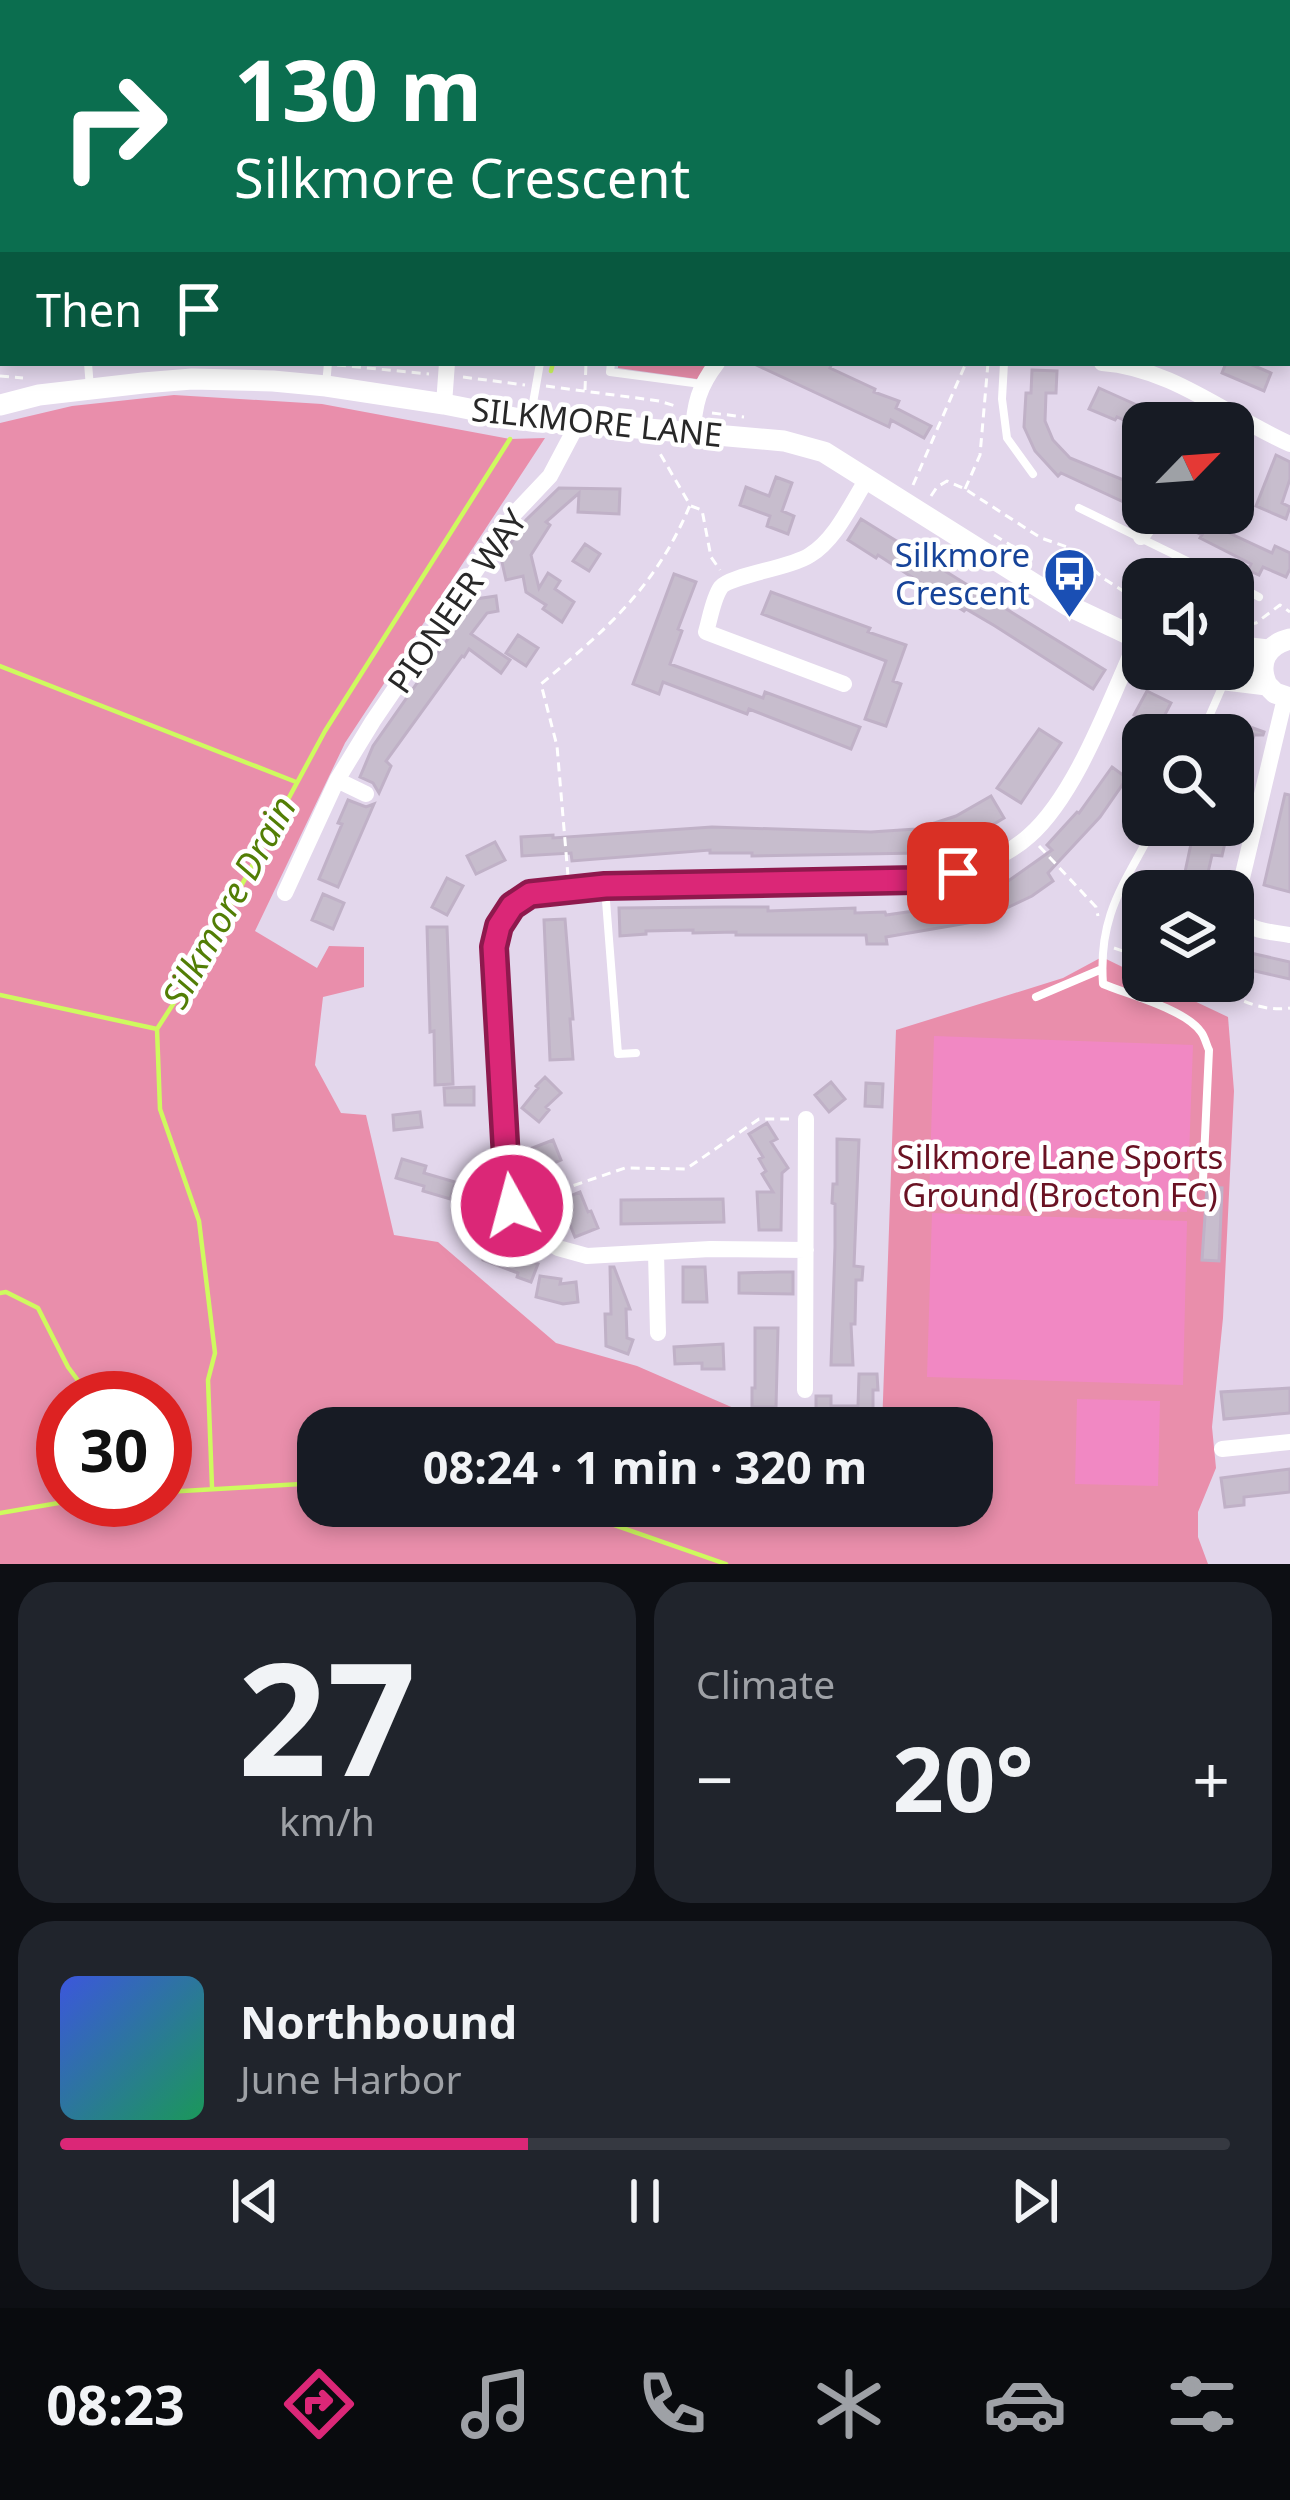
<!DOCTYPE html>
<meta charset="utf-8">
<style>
body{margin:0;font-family:"Noto Sans",sans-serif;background:#20242c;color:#f1f3f6;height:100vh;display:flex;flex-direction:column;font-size:45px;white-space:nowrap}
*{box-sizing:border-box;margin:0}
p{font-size:39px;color:#9ea1a6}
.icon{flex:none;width:66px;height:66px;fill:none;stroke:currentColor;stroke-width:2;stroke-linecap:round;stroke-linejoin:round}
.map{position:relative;height:1564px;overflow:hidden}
.panel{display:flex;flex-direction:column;gap:18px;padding:18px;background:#0d0f14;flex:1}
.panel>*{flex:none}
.guide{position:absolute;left:0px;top:0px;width:1290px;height:366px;box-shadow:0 6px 18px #0003;background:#0b6e4f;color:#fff;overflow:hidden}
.needle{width:78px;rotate:65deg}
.controls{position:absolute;left:1122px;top:402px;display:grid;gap:24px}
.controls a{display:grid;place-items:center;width:132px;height:132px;border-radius:24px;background:#171b24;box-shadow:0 6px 18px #0003;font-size:60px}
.speed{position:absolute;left:36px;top:1371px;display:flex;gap:24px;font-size:60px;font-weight:700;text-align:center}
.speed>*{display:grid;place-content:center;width:156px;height:156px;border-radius:50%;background:#171b24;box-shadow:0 6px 18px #0003;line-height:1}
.speed .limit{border:18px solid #d22;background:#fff;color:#111}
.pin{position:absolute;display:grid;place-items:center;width:102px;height:102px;color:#fff;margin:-51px;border-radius:24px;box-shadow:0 6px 18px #0006}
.me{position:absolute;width:132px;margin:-66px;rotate:353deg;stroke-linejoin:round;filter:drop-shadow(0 0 9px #0008)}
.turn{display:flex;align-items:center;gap:42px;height:252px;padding:0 36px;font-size:54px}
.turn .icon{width:156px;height:156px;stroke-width:2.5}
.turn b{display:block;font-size:84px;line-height:102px}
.then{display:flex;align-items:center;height:114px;padding:0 36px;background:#0003;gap:24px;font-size:45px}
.big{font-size:90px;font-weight:700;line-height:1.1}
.panel .tile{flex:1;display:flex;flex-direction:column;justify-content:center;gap:18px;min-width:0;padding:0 42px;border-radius:36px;background:#20242c}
.panel .dial{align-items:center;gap:0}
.dial b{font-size:156px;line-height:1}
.song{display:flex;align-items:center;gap:36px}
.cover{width:144px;height:144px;border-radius:18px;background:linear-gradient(135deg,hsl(230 70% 55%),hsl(150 70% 35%))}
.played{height:12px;border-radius:6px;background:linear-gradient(90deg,#db2777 40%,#363941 40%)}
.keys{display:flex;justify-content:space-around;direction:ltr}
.heat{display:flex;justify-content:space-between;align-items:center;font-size:66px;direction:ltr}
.panel .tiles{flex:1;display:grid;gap:18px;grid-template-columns:1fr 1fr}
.tile:last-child{grid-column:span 2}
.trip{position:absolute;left:297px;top:1407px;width:696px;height:120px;border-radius:36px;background:#171b24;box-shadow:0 6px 18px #0003;font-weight:700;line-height:120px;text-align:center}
.tabs{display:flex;height:192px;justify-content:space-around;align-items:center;background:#090b0e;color:#9ea1a6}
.tabs .icon{width:84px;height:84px}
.tabs .on{color:#db2777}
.tabs b{font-size:54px;color:#f1f3f6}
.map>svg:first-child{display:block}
.education{fill:#e3c4f0}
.green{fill:#e98eab;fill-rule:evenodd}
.pitch{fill:#f188c3}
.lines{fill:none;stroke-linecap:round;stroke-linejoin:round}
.stream{stroke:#cefa5f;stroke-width:4.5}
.building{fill:#c7bdcd;stroke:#c0b1c7;stroke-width:3}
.path{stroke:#fff;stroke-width:3;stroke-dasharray:9 6;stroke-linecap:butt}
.service{stroke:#fff;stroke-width:8}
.minor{stroke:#fff;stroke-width:16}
.tertiary{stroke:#fff;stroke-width:21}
.route-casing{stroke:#8e194d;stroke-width:30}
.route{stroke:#db2777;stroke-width:21}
.labels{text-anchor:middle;stroke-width:9;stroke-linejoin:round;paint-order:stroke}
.street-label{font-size:33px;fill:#282828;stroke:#fff}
.transit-label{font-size:33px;fill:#164399;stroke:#fff;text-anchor:end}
.park-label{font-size:33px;fill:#6a1223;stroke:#fff}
.water-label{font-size:36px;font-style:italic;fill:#527e05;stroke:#fff}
</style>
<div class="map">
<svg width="1290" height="1564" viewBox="0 0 1290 1564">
<rect width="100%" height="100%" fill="#e3d7ec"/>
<path class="education" d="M 0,0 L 365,0 L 365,3 L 3,3 L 3,144 L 0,144 Z"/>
<path class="green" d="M 676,0 L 953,0 L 951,3 L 675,3 Z
M 618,363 L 710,363 L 697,379 L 618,368 Z
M 174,395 L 322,404 L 510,439 L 545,438 L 345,743 L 255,931 L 317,968 L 329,946 L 364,947 L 364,987 L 323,997 L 315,1065 L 341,1113 L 366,1115 L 394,1235 L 438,1242 L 556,1343 L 637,1366 L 752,1416 L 771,1428 L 318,1428 L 318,1506 L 972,1506 L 972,1428 L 882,1428 L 896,1030 L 1063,978 L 1102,957 L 1143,977 L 1143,981 L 1152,981 L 1228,1017 L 1234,1091 L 1223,1318 L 1212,1427 L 1216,1468 L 1198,1512 L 1198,1537 L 1208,1564 L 0,1564 L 0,423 L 72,406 ZM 63,1398 L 165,1398 L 165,1500 L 63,1500 Z"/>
<path class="pitch" d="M 382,0 L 614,0 L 614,3 L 382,3 Z
M 934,1036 L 1193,1045 L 1187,1212 L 929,1203 Z
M 932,1213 L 1187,1221 L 1183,1385 L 927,1377 Z
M 1077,1399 L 1160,1401 L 1158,1486 L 1075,1484 Z"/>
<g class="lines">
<path class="stream" d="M 662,3 L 663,0
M 551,371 L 553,363
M 0,666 L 296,782
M 0,995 L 157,1029
M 0,1293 L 6,1292 L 38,1308 L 68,1367 L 91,1398
M 212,1487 L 208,1380 L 215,1353 L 199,1221 L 160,1109 L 157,1029 L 199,964 L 325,731 L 510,439
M 165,1492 L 318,1483
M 537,1506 L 597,1519 L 726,1564
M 0,1513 L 76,1500"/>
</g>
<path class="building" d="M 752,363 L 832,363 L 830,368 L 875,389 L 874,392 L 899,401 L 896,408 L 931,426 L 924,438 L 891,420 L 889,427 Z
M 1226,363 L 1248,363 L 1271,373 L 1264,391 L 1222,373 Z
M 1032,370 L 1057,371 L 1056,393 L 1046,393 L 1045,421 L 1053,440 L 1070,458 L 1143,488 L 1143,511 L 1061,473 L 1058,476 L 1035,451 L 1024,427 L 1026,393 L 1031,393 Z
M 1099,388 L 1148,410 L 1149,407 L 1184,423 L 1143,423 L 1143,429 L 1117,417 L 1115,420 L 1089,409 Z
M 1276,455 L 1290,462 L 1290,479 L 1282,503 L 1290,507 L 1286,519 L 1256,506 Z
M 776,477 L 792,483 L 782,511 L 794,516 L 788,534 L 767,526 L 770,516 L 740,505 L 746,487 L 769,496 Z
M 559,488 L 620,489 L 619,514 L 578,512 L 579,493 L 546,522 L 550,525 L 531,555 L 539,588 L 548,573 L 560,581 L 555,589 L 574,602 L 562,622 L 543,609 L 546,605 L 526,592 L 523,576 L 506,580 L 501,558 L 526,520 Z
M 1172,513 L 1213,513 L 1210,521 L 1229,529 L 1227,532 L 1272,553 L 1275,546 L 1290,553 L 1290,569 L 1286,577 L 1263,567 L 1259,575 L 1248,570 L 1251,564 L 1200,538 L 1202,535 L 1169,520 Z
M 861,519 L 1105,670 L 1093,689 L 995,626 L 966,609 L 964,611 L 878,555 L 876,558 L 848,540 Z
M 585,544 L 600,554 L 589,571 L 573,561 Z
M 674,574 L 696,582 L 678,629 L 682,631 L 670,664 L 763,698 L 765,692 L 860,727 L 851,749 L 749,709 L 747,714 L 663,682 L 659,694 L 633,684 Z
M 771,592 L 870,628 L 868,632 L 906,645 L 893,681 L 901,684 L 886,726 L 865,719 L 886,661 L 762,614 Z
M 496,596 L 498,611 L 487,613 L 471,634 L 510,660 L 501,673 L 469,649 L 464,657 L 462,656 L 386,761 L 391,766 L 379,793 L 373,783 L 360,777 L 373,746 L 476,599 Z
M 518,635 L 538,648 L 526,666 L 506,653 Z
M 1147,691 L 1171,703 L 1158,728 L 1134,715 Z
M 1225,718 L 1264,732 L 1263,735 L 1254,735 L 1249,751 L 1233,745 L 1233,735 L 1219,735 Z
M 1039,729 L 1061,743 L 1021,803 L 997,788 Z
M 1112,767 L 1127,778 L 1100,817 L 1048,873 L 1053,881 L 1032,896 L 979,921 L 886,937 L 887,944 L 867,944 L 866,935 L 736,935 L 736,932 L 693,933 L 693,930 L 646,931 L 646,934 L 620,936 L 619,908 L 725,907 L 768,907 L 768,911 L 855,908 L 855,913 L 885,912 L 886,915 L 935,908 L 980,896 L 1004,884 L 1052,850 L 1047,845 L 1077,812 L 1079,813 Z
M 1285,794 L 1290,795 L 1290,892 L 1264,885 Z
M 991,796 L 1004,818 L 974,836 L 920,853 L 752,856 L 752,853 L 710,853 L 710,850 L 572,861 L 571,853 L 522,856 L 521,837 L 553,835 L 553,838 L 712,827 L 871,832 L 916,829 L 956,816 Z
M 348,800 L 366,807 L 374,804 L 338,887 L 319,879 L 342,824 L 338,823 Z
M 1195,825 L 1229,825 L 1222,856 L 1212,855 L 1207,877 L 1185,872 Z
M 495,842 L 505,860 L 476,874 L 467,856 Z
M 1169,872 L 1195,878 L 1192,891 L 1165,891 Z
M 447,878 L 463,886 L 447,915 L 432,907 Z
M 323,894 L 344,903 L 333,929 L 312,920 Z
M 565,919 L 573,1019 L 570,1019 L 573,1059 L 550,1060 L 544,920 Z
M 427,927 L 447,927 L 453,1084 L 435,1085 L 434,1031 L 430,1032 Z
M 1233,949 L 1290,962 L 1290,979 L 1233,966 Z
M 545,1077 L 561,1093 L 546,1107 L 549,1110 L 539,1122 L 522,1108 L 538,1088 L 536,1086 Z
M 831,1082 L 845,1099 L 829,1112 L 815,1095 Z
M 866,1083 L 883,1084 L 882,1107 L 865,1106 Z
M 474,1087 L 474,1105 L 445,1105 L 444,1088 Z
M 420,1112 L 422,1127 L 394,1130 L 393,1115 Z
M 767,1123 L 777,1139 L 771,1142 L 788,1168 L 782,1173 L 781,1230 L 759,1230 L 757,1192 L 773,1192 L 762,1174 L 766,1171 L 759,1159 L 763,1157 L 749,1134 Z
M 837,1139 L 859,1140 L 854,1266 L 863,1267 L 862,1280 L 856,1280 L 855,1324 L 851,1324 L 853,1365 L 831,1365 L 835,1247 L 835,1204 L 832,1203 L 833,1184 L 837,1184 Z
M 553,1140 L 561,1160 L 540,1169 L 532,1148 Z
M 402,1159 L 426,1166 L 424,1173 L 455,1182 L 450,1199 L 423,1191 L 424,1186 L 396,1178 Z
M 1207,1187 L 1222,1188 L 1219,1261 L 1202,1260 Z
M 580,1192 L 588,1212 L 591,1211 L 598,1228 L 575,1237 L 560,1200 Z
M 723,1199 L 724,1222 L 621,1224 L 621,1200 Z
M 484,1241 L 495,1241 L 521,1250 L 519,1257 L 538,1264 L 531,1282 L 517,1277 L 518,1273 L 483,1260 Z
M 610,1267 L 614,1267 L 630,1309 L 626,1309 L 627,1338 L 633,1340 L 628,1354 L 606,1346 L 605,1314 L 611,1314 Z
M 683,1267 L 705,1267 L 707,1302 L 683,1302 Z
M 778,1272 L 793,1272 L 793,1294 L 739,1293 L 739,1273 Z
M 540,1276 L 561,1279 L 560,1284 L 576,1282 L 578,1302 L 563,1304 L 536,1297 Z
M 755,1328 L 778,1328 L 776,1407 L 752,1407 L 752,1388 L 755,1388 Z
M 723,1344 L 724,1369 L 702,1369 L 702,1363 L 675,1364 L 674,1347 Z
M 859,1374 L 877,1374 L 878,1390 L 873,1390 L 873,1426 L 816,1423 L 816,1396 L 831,1396 L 831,1406 L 858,1406 Z
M 1290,1388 L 1290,1413 L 1224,1419 L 1221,1392 Z
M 1290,1469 L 1290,1492 L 1244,1497 L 1244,1505 L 1225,1507 L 1221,1478 Z"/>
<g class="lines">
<path class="path" d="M 843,3 L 845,0
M 1124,3 L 1125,0
M 337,365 L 429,374
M 0,376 L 23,378
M 463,377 L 525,385
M 546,386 L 659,401 L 679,407
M 585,390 L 586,363
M 712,413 L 744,417
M 913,485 L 966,363
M 965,489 L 980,455 L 988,363
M 931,496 L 937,487 L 947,481 L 965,489 L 1041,538 L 1070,548 L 1103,578 L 1143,604
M 691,506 L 702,510 L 711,557 L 720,570
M 994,535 L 1017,549
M 1234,627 L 1256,623 L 1280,605 L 1290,612
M 1039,846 L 1096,907 L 1098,916
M 568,876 L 557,746 L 541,684 C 607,629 656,587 690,505 L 658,450
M 1114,948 L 1143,958
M 1204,981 C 1231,995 1258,1013 1290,1008
M 531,1200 L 625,1168 L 686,1169 L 759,1119 L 789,1119"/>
<path class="service" d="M 88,363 L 90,388
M 611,363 L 610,372 L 701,384
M 1004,363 L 1002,399 L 1007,438 L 1033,474
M 326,385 L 328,363
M 530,420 L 540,363
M 1079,508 L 1224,579
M 1233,583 L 1259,597
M 1201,735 L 1230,669
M 1155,825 C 1125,884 1098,913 1103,984 C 1129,995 1185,1009 1201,1032 C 1205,1037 1206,1044 1209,1050 L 1203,1180
M 605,888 L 618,1054 L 636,1053
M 1036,997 L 1102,969"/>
<path class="minor" d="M 959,3 L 960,0
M 1287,34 L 1290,28
M 1287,104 L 1290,105
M 1287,265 L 1290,257
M 1102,363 C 1172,368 1227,416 1290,444
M 444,404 L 447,363
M 693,434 C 694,405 699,386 717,363
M 1141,537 L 1159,513
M 844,684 L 706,632 C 710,619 713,598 721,587 C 731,575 791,568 810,555 C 836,539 851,504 867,479
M 1285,698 L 1237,899 C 1240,933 1262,930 1290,935
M 337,780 L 366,794
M 285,893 L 337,780 L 373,721 L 515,513 L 550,476 L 578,423
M 806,1250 L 710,1249 L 587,1256 L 558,1248 L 528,1229 L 513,1206 L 507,1177 L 494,947 L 499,926 L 512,906 L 530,894 L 605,887 L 916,880 C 956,873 998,864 1029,836 C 1077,794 1111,697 1138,638
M 656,1253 L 658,1333
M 805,1390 L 806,1119
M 1222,1449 L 1290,1442"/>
<path class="tertiary" d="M 0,405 L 39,395 L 143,383 L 192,379 L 273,381 L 326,386 L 444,404 L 530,421 L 603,425 L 784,441 L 824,452 L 1069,606 L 1143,641
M 1233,646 L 1268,650
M 1195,669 L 1226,680 L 1267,685 L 1275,693 L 1290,698
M 1267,685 C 1257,663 1266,645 1290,639"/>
</g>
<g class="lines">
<defs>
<path id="route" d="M 512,1206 L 507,1177 L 494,947 L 499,926 L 512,906 L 530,894 L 605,886 L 916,880 L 958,873"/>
</defs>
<use href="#route" class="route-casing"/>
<use href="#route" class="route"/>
</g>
<defs>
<symbol id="bus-pin" viewBox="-11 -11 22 30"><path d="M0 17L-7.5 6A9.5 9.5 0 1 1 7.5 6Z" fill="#1a4fb4" stroke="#fff"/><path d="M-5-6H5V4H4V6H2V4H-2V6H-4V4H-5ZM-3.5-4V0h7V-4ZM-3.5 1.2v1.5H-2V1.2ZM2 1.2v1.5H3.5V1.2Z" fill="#fff"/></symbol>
</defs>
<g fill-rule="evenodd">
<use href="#bus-pin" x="1040" y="544" width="59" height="81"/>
</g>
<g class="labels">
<g class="street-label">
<text transform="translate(597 422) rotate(6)" y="12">SILKMORE LANE</text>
<text transform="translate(457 601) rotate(-55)" y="12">PIONEER WAY</text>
</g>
<g class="transit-label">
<text x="1030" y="567">Silkmore<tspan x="1030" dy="38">Crescent</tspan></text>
</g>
<g class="park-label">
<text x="1060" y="1169">Silkmore Lane Sports<tspan x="1060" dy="38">Ground (Brocton FC)</tspan></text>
</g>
<g class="water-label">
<text transform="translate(229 902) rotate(-61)" y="13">Silkmore Drain</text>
</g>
</g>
</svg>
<div class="controls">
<a><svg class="needle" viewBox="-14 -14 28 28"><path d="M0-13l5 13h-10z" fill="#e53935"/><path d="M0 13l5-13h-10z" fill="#9ea1a6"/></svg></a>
<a><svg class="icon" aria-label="sound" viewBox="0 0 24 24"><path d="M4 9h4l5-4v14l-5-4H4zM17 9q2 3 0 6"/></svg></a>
<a><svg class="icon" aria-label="search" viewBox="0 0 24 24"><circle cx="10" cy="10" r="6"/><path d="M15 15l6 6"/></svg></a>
<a><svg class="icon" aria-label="layers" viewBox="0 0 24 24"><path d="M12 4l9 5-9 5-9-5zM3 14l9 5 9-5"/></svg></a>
</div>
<div class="speed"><div class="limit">30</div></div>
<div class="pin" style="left:958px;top:873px;background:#d93025"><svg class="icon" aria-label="arrive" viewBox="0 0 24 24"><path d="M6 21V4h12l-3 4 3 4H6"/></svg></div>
<svg class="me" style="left:512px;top:1206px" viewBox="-20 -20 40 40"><circle r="17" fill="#db2777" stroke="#fff" stroke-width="3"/><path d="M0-11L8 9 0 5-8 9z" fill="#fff"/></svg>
<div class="trip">08:24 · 1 min · 320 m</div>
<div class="guide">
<div class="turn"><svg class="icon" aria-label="right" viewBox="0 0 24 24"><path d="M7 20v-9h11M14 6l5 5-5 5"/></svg><div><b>130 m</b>Silkmore Crescent</div></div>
<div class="then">Then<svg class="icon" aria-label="arrive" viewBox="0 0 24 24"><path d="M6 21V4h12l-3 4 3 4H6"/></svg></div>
</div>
</div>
<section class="panel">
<div class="tiles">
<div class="tile dial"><b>27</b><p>km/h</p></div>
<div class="tile"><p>Climate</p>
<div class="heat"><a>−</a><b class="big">20°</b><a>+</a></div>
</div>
<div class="tile">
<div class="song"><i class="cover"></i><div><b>Northbound</b><p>June Harbor</p></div></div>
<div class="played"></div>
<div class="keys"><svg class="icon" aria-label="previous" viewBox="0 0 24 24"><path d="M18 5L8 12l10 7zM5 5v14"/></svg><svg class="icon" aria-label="pause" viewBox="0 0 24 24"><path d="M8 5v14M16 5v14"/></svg><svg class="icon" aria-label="next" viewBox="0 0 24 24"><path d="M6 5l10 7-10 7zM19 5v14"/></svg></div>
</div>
</div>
</section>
<nav class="tabs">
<b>08:23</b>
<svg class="icon on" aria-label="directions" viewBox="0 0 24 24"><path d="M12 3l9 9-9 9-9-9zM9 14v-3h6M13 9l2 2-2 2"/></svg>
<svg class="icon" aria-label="music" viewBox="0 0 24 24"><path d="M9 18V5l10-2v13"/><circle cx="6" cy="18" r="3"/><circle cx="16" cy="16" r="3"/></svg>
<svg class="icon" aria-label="phone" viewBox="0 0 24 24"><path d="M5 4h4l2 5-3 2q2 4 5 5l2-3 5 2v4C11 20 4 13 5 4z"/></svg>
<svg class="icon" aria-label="climate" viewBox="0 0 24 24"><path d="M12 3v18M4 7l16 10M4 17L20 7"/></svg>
<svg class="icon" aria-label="car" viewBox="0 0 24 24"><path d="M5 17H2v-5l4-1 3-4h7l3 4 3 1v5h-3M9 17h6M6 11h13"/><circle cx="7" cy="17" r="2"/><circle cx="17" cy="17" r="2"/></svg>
<svg class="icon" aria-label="filters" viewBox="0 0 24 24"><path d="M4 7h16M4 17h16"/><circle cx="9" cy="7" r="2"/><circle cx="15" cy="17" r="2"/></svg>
</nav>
